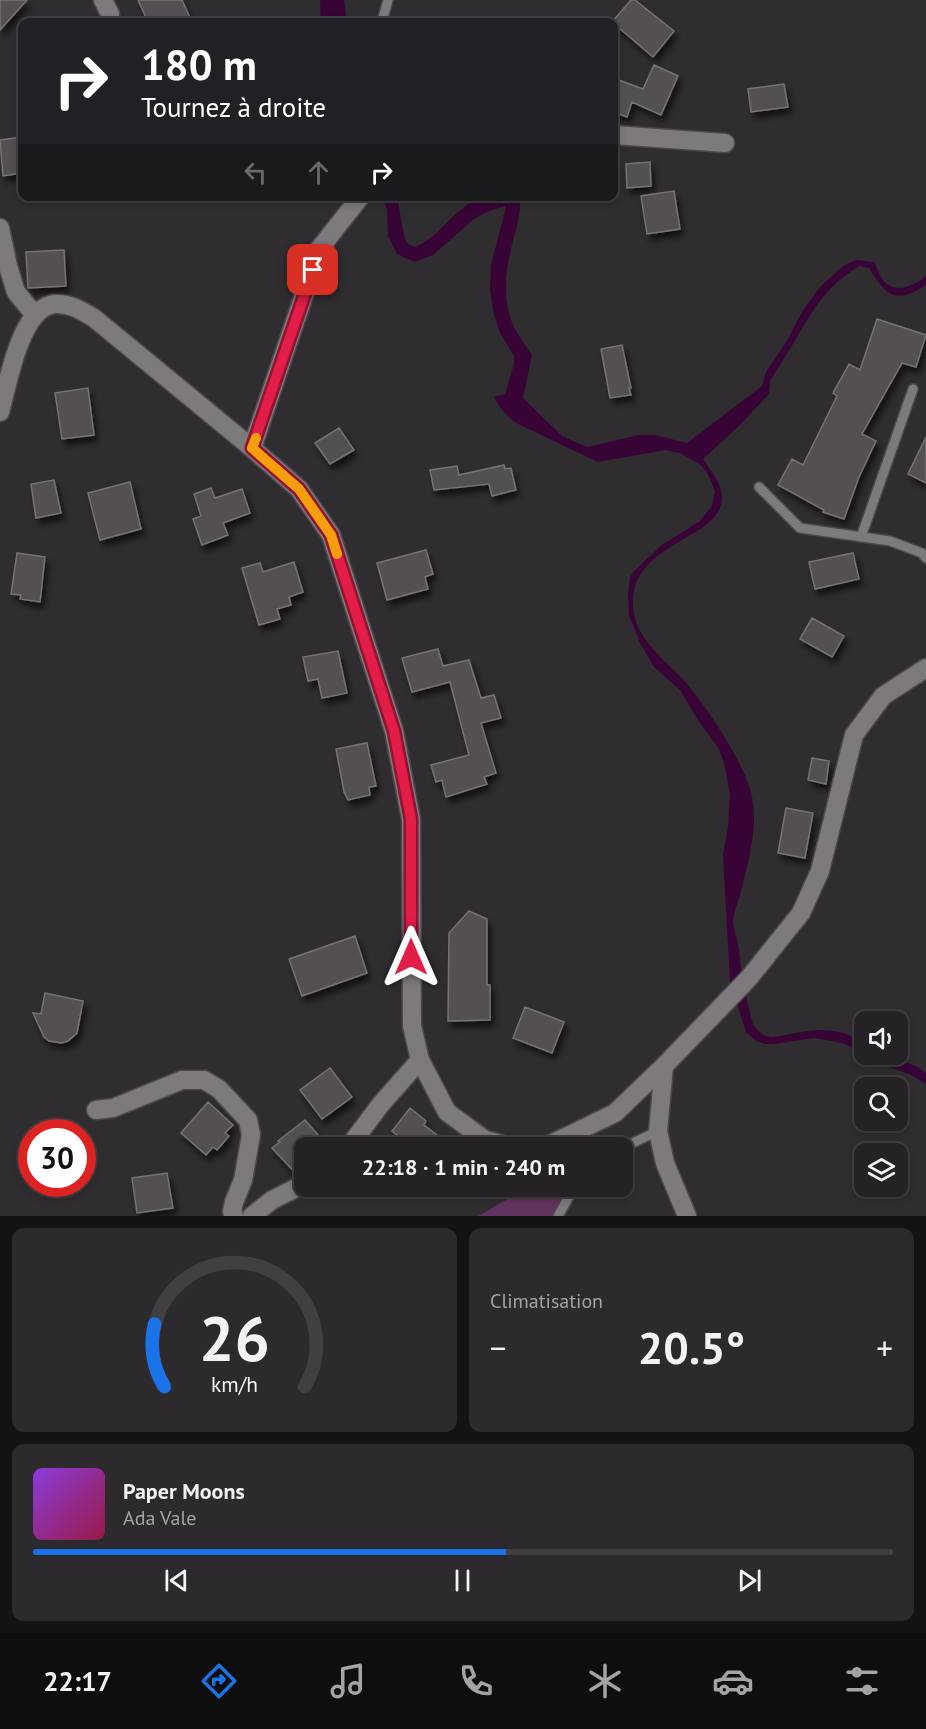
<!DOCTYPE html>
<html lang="fr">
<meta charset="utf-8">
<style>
body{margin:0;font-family:"PT Sans",sans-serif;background:#2c2a2c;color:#f1f3f6;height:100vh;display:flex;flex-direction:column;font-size:22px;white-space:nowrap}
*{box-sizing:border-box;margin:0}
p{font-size:20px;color:#a3a4a6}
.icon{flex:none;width:33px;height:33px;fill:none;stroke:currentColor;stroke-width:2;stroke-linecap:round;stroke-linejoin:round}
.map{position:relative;height:1216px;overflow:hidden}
.panel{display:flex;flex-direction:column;gap:12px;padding:12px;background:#141314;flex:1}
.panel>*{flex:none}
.banner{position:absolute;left:18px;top:18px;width:600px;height:183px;border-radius:12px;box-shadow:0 3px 9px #0003,0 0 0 2px #413f41;background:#202124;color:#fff;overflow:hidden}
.buttons{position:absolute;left:854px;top:1011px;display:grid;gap:12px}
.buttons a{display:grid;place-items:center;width:54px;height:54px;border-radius:12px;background:#242224;box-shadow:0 3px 9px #0003,0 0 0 2px #413f41;font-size:30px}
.speed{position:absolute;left:18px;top:1119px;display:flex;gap:12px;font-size:30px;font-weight:700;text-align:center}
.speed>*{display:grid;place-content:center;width:78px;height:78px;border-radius:50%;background:#242224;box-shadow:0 3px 9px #0003,0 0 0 2px #413f41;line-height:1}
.speed .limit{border:9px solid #d22;background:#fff;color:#111}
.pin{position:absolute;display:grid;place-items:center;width:51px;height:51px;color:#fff;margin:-26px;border-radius:12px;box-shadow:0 3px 9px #0006}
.me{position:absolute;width:66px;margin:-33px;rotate:0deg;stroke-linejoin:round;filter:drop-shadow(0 0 4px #0008)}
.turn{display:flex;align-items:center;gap:21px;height:126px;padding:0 24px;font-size:27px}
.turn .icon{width:78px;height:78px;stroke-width:2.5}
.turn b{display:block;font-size:42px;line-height:51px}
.lanes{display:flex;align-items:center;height:57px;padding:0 24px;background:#0003;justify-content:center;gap:30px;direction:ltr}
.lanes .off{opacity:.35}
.big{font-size:45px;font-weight:600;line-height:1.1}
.panel .widget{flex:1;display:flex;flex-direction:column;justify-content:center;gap:9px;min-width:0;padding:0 21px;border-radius:12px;background:#2c2a2c}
.panel .dial{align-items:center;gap:0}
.dial svg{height:156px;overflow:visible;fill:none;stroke:#413f41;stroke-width:7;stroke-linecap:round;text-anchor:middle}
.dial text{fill:#f1f3f6;stroke:none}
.song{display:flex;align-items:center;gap:18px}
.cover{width:72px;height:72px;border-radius:9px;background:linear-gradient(135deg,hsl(270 70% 55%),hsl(340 70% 35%))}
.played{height:6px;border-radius:3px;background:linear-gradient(90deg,#1a73e8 55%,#413f41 55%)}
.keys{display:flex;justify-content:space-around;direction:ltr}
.heat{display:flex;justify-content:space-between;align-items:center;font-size:33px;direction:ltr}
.panel .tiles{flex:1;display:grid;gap:12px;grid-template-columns:1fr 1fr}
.widget:last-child{grid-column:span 2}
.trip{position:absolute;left:294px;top:1137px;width:339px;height:60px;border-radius:12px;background:#242224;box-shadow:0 3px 9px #0003,0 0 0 2px #413f41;font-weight:600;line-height:60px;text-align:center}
.tab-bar{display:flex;height:96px;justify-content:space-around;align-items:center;background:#0e0e0e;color:#a3a4a6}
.tab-bar .icon{width:42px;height:42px}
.tab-bar .selected{color:#1a73e8}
.tab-bar b{font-size:27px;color:#f1f3f6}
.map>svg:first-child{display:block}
.green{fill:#63335f}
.water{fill:#370435}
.building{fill:#524f52;stroke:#767275;stroke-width:1.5;filter:url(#shadow)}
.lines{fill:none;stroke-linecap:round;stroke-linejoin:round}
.service-casing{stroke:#4b484b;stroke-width:12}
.minor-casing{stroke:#4b484b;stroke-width:21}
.service{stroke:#7d797d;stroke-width:9}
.minor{stroke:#7d797d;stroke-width:18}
.route-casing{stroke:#92132f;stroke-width:15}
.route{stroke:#e11d48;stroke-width:10}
.slow{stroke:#f59e0b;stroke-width:10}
</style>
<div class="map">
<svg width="926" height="1216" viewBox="0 0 926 1216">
<defs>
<filter id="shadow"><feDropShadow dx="3.5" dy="6" stdDeviation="3" flood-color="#0009"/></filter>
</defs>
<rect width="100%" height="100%" fill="#302d30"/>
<path class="green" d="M 529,1187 L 569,1187 L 553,1216 L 478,1216 Z"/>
<path class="water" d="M 320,0 L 344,0 L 346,15 L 339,22 L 321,22 Z
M 382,197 L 397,197 L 404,235 L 407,243 L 415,247 C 441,237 456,204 484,197 C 493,194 507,197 517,197 L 520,199 C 521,215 516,229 512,245 C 505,272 502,301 514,327 C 519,337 526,346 532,355 L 523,398 L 562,436 L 587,447 L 639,435 L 655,435 L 687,443 L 762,386 L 766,372 L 788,339 L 803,310 L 820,287 L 843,266 L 856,260 L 874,262 C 877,267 879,275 883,280 C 895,295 914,286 926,276 L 926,285 C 896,305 886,296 869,268 L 859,266 C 824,288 813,310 793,344 C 785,357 777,369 770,381 L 769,394 L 739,426 L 703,459 C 710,470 723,484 722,499 C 720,540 633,541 633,603 C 633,643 672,663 693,691 C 712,716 741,759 750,789 C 760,822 749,859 741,891 C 739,901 733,912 733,922 C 733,929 737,937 738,944 C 740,953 740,962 741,971 C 743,989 749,1007 753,1024 C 759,1033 764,1037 774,1037 C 811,1031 828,1023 864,1042 L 864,1053 L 842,1043 L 814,1038 L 774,1044 L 765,1044 L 756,1041 L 746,1032 L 730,981 L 723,855 L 728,827 L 730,794 L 724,763 L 719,749 L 699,722 L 680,690 L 654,667 L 640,643 L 629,615 L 628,595 L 630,577 L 635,570 L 662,545 L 700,521 L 712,506 L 715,491 L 708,474 L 701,465 L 680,453 L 665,450 L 598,462 L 516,423 C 507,416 499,408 494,397 L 505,394 L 514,364 L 514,356 L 500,333 L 493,311 L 490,288 L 491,265 L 506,207 L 505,206 L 489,211 L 474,219 L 433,255 L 415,262 L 397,254 L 388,236 L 387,209 Z
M 866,1055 L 888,1055 L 918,1067 L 926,1073 L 926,1084 L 909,1074 L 886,1066 Z"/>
<path class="building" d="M 0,0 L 27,0 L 0,30 Z
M 138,0 L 182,0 L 192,22 L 148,22 Z
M 631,0 L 635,0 L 674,31 L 653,57 L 612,22 Z
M 654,65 L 678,76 L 661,115 L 632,102 L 627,117 L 614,112 L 614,78 L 643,89 Z
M 784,84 L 788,107 L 751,112 L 748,89 Z
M 22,137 L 22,173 L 3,176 L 0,140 Z
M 650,162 L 651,186 L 627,188 L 626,164 Z
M 674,191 L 680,229 L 647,234 L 641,196 Z
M 64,250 L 66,286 L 28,288 L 26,252 Z
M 877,319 L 926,335 L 916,367 L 902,363 L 862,434 L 876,441 L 859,477 L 844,519 L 823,512 L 824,510 L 778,485 L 792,459 L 803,465 L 837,396 L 833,393 L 849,364 L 860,370 Z
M 622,345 L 631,388 L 629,388 L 631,395 L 610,398 L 601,349 Z
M 88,388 L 94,435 L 62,439 L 55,393 Z
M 339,428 L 354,450 L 330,464 L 315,443 Z
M 926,437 L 926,483 L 908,474 Z
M 504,465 L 505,469 L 511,468 L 516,490 L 492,496 L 489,484 L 434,490 L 430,470 L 457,466 L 459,475 Z
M 54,480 L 61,513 L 36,518 L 31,484 Z
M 130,482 L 141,529 L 100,540 L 88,493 Z
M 211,488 L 215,498 L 242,489 L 250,513 L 223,523 L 228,535 L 202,545 L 193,519 L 201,516 L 194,494 Z
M 426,550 L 433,574 L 425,577 L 428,589 L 387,600 L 377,563 Z
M 17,553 L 45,557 L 40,602 L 20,599 L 21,595 L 11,594 Z
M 853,553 L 859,579 L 815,589 L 809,562 Z
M 294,562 L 303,592 L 289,597 L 291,605 L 277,609 L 280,619 L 259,625 L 242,568 L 260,563 L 263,572 Z
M 812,618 L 844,636 L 832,657 L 800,639 Z
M 438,649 L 443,666 L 469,660 L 481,698 L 494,695 L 501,718 L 481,723 L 496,773 L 484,777 L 487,784 L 446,797 L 442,780 L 436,782 L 431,765 L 469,755 L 450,682 L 412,692 L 402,658 Z
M 338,651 L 347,693 L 322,698 L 318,679 L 308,681 L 303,657 Z
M 367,743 L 376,786 L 369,787 L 370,795 L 348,800 L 344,792 L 336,749 Z
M 812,758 L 829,761 L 826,784 L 808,780 Z
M 786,808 L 813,813 L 805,858 L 778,853 Z
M 469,911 L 487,919 L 487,985 L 490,985 L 490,1020 L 448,1021 L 449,933 Z
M 355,936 L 367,973 L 302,996 L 289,959 Z
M 45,993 L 83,1001 L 77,1033 L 68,1041 L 61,1043 L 49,1041 L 44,1037 L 33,1013 L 41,1014 Z
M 525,1007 L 564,1022 L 552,1053 L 513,1038 Z
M 330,1068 L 352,1097 L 322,1119 L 300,1090 Z
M 208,1102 L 233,1125 L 225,1133 L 229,1136 L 217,1150 L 213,1147 L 206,1155 L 181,1133 Z
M 410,1108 L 426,1121 L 424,1125 L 454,1148 L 414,1148 L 392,1131 Z
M 305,1120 L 320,1137 L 304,1148 L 304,1173 L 297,1175 L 272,1148 L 280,1142 L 278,1141 Z
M 167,1173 L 173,1208 L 137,1213 L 132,1178 Z"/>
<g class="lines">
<defs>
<path id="service" d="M 382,22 L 388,0
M 759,487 L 800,528 L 890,541 L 922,553 L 926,558
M 861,537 L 913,389
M 622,1148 L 658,1131
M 558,1216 L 575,1186"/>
<path id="minor" d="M 103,0 L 110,14
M 614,135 L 725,143
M 0,228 L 8,266 L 16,292 L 34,314
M 0,412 C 8,384 20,307 55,304 C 70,303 82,311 94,318 L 252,448 L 299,489 L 331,535 L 394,731 L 411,819 L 412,1026 L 420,1060 L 447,1112 L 485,1140 L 515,1148
M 252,448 L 320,248 L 361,196
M 664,1066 L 658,1131 L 665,1163 L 687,1216
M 96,1110 L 113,1108 L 182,1080 L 204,1080 L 219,1089 L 248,1120 L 251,1135 L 243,1180 L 234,1202 L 232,1212 L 234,1216
M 348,1148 L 381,1104 L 420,1060
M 517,1148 L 549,1145 L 615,1113 L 664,1066 L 749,978 L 801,913 L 820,871 L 854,735 L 883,696 L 926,668
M 252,1216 L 272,1200 L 304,1184"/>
</defs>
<use href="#service" class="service-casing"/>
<use href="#minor" class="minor-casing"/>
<use href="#service" class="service"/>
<use href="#minor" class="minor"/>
</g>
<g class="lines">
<defs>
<path id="route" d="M 313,270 L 252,448 L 299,489 L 331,535 L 394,731 L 411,819 L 411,957"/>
</defs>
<use href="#route" class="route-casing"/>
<use href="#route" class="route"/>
<path class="slow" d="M 256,438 L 252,448 L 299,489 L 331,535 L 337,554"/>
</g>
</svg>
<div class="buttons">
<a><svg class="icon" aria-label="sound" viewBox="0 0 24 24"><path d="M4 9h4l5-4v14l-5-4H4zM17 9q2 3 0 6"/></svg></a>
<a><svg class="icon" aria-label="search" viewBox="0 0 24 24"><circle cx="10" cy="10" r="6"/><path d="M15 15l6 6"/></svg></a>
<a><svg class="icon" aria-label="layers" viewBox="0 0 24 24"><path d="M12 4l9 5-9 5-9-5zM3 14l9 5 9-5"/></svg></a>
</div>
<div class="speed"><div class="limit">30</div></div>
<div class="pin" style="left:313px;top:270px;background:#d93025"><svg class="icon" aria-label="arrive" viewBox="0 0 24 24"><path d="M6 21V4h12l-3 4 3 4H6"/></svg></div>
<svg class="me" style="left:411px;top:957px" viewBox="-20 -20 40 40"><path d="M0-17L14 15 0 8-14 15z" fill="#e11d48" stroke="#fff" stroke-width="4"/></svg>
<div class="trip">22:18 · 1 min · 240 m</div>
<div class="banner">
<div class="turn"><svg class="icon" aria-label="right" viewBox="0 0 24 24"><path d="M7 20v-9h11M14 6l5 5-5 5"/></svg><div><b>180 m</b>Tournez à droite</div></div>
<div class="lanes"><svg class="icon off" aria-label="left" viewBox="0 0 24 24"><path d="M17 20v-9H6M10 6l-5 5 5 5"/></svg><svg class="icon off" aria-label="ahead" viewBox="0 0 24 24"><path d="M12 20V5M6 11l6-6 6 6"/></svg><svg class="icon" aria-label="right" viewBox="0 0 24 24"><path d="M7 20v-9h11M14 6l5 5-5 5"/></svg></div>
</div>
</div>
<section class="panel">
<div class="tiles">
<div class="widget dial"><svg viewBox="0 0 100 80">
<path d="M14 69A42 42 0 1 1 86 69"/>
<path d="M14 69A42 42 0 0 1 9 37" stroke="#1a73e8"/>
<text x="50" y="56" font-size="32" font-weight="700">26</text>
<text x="50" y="72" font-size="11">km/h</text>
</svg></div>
<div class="widget"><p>Climatisation</p>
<div class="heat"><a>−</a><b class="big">20.5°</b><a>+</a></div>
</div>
<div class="widget">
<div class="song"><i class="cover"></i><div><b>Paper Moons</b><p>Ada Vale</p></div></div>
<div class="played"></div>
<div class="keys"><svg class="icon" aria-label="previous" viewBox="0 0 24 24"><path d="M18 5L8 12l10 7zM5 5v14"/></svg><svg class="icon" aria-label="pause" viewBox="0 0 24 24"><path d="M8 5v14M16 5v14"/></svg><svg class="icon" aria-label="next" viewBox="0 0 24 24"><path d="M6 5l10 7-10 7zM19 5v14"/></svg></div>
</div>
</div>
</section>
<nav class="tab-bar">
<b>22:17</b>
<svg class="icon selected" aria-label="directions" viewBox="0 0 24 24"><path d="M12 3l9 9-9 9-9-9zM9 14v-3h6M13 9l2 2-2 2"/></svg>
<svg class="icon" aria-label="music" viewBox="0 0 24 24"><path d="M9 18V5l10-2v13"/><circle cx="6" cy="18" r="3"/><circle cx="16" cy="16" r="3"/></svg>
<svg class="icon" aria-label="phone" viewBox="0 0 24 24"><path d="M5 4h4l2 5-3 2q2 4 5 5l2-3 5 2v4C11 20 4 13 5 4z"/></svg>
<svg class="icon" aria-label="climate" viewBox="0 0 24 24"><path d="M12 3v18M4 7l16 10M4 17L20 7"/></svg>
<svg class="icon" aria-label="car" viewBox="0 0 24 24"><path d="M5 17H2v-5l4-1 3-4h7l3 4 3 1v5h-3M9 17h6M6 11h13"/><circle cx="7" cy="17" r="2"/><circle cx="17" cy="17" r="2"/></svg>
<svg class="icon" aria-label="filters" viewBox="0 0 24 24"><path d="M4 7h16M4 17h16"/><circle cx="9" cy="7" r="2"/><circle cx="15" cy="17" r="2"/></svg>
</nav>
